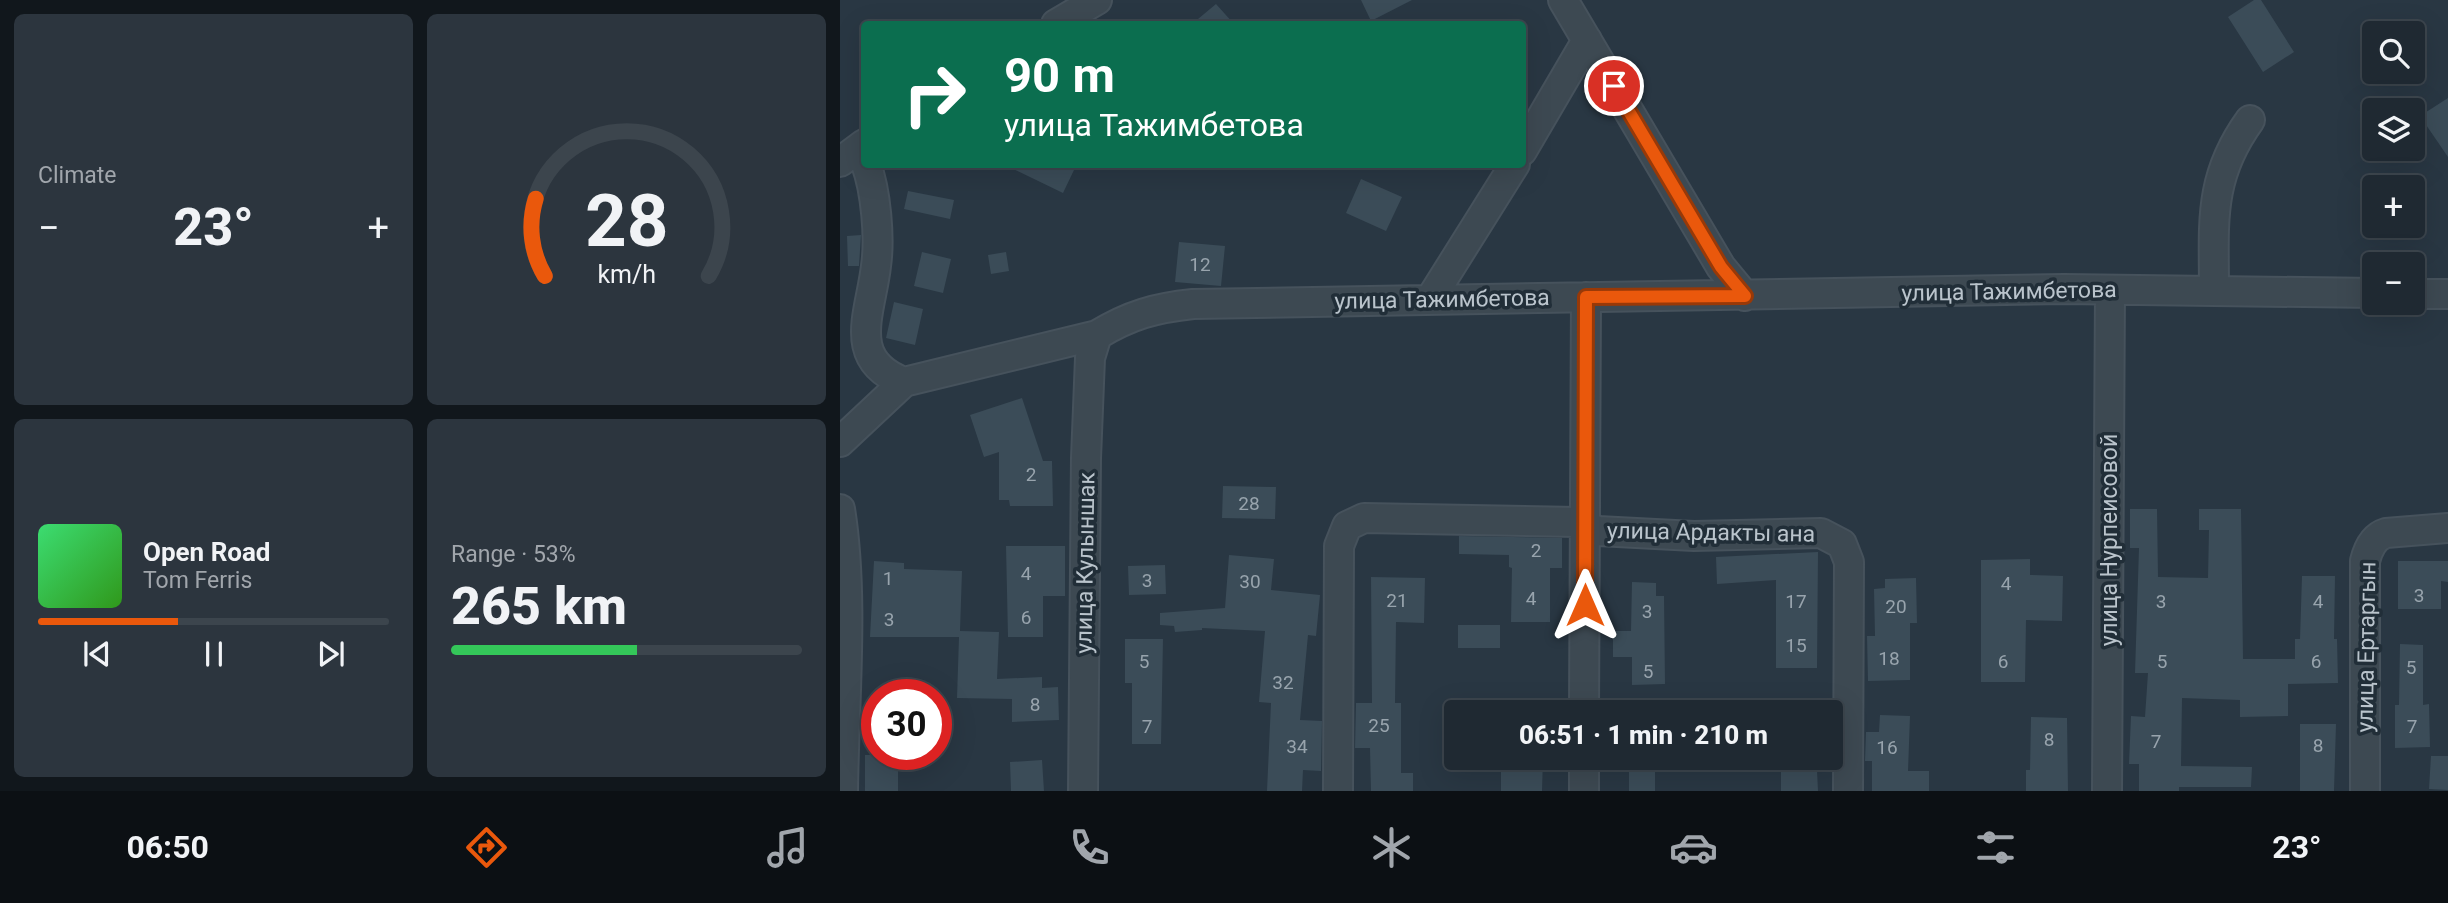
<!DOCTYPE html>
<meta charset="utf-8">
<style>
body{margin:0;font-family:Roboto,sans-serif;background:#2c353e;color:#f1f3f6;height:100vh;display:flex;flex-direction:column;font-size:26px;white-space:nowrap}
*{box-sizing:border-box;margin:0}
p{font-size:23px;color:#a1a6ac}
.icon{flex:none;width:38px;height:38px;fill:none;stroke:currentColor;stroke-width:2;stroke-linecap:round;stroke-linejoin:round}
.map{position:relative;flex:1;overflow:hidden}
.sheet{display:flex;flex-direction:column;gap:14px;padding:14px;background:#11171c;width:840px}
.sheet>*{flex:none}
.hud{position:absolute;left:21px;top:21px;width:665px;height:147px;border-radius:7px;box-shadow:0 7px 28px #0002,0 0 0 2px #3c454d;background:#0b6e4f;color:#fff;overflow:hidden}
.fabs{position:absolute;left:1522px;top:21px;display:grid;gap:14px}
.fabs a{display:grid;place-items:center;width:63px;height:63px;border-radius:7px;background:#1f2932;box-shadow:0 7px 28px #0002,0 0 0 2px #3c454d;font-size:35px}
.speed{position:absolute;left:21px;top:679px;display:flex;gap:14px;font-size:35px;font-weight:700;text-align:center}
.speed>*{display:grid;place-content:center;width:91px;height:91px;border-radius:50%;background:#1f2932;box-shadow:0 7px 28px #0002,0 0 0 2px #3c454d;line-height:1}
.speed .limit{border:10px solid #d22;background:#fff;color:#111}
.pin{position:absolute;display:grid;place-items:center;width:60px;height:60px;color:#fff;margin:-30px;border:4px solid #fff;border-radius:50%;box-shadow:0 2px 7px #0007}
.me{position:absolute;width:77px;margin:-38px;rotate:0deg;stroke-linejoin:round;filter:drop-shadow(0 0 5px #0008)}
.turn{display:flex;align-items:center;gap:24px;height:147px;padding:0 28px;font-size:32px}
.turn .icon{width:91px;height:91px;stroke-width:2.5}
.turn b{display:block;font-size:49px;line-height:60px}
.big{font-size:52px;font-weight:800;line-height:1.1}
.sheet .widget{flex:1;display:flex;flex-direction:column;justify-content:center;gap:10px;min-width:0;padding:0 24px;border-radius:10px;background:#2c353e}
.sheet .dial{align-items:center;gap:0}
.dial svg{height:182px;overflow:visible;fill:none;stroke:#3c454d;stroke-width:7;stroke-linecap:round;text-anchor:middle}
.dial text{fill:#f1f3f6;stroke:none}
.song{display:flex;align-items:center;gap:21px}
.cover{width:84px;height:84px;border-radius:10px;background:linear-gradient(135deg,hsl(140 70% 55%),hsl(110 70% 35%))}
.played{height:7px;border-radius:4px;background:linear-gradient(90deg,#ea580c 40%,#3c454d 40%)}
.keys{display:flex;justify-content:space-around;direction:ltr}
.heat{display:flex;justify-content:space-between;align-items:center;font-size:38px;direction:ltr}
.charge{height:10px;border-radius:5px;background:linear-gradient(90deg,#34c759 53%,#3c454d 0)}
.sheet .tiles{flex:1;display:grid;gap:14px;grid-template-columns:repeat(2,1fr)}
.trip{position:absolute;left:604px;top:700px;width:399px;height:70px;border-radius:7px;background:#1f2932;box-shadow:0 7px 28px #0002,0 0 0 2px #3c454d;font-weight:800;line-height:70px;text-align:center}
.dock{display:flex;height:112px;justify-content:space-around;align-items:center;background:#0c1014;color:#a1a6ac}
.dock .icon{width:49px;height:49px}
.dock .selected{color:#ea580c}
.dock b{font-size:32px;color:#f1f3f6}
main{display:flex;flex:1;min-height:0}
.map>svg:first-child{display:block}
.building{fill:#3b4c58}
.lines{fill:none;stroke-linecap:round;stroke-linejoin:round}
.street-casing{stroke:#46525c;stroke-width:32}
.street{stroke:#3d4952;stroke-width:28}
.route-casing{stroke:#983908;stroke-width:18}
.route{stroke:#ea580c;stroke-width:12}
.labels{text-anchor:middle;stroke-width:7;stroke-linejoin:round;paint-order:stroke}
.number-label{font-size:19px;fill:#98a4ad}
.street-label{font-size:23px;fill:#bac4cc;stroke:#212e38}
</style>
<main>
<section class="sheet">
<div class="tiles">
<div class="widget"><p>Climate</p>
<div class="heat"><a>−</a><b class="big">23°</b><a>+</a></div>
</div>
<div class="widget dial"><svg viewBox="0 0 100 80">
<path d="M14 69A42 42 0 1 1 86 69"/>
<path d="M14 69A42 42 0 0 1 10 35" stroke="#ea580c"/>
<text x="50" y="56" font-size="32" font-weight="700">28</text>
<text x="50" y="72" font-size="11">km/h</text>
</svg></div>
<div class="widget">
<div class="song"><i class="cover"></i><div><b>Open Road</b><p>Tom Ferris</p></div></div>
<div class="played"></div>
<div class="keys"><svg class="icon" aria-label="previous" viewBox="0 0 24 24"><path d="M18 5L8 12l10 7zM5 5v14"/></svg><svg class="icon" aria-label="pause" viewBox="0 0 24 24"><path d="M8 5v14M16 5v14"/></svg><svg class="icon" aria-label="next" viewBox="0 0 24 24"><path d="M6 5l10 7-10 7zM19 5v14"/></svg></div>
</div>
<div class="widget"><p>Range · 53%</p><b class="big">265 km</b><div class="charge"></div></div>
</div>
</section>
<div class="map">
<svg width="1608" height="791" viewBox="0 0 1608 791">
<rect width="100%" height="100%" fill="#293743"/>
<path class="building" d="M 521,0 L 572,0 L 531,21 Z
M 1414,0 L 1421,0 L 1454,52 L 1423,72 L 1388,17 Z
M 376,4 L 394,24 L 352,24 Z
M 1608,98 L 1608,157 L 1580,116 Z
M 163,164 L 221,164 L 234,170 L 223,193 Z
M 521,179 L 562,197 L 546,231 L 506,213 Z
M 68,191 L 114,200 L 110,219 L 64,209 Z
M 21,235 L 19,266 L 8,266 L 7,236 Z
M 339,242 L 385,246 L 381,286 L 335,282 Z
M 82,252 L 111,259 L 103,293 L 74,286 Z
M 166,252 L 169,271 L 151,274 L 148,255 Z
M 54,302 L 83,309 L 75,345 L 46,338 Z
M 182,398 L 203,461 L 212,461 L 213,506 L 170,506 L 169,500 L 159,500 L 159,452 L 144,457 L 130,415 Z
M 383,486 L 436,487 L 435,519 L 382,518 Z
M 1290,509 L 1317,509 L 1318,577 L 1368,578 L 1369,530 L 1359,530 L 1359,509 L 1401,509 L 1403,659 L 1455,659 L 1455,639 L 1460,639 L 1462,576 L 1495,576 L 1494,639 L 1497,639 L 1498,683 L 1448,684 L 1448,716 L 1400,717 L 1400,700 L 1342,698 L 1341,766 L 1412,767 L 1411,787 L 1339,787 L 1339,791 L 1299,791 L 1299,764 L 1289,764 L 1291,716 L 1305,717 L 1308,673 L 1295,673 L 1299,548 L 1290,548 Z
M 619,536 L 722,538 L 722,568 L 710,568 L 710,622 L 671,622 L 672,568 L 669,567 L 669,555 L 619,554 Z
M 166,546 L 225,546 L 225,596 L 203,596 L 203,637 L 168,637 Z
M 978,552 L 977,668 L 936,668 L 936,580 L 877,584 L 876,557 Z
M 389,555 L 434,559 L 431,590 L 480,595 L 476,636 L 468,635 L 460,720 L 482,721 L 481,771 L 463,770 L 462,791 L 427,791 L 431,703 L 419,702 L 425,631 L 362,628 L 362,630 L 335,632 L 334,626 L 320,625 L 320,613 L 385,608 Z
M 1190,559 L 1190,575 L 1223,576 L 1222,621 L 1186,620 L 1185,682 L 1141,682 L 1141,560 Z
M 34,561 L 64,563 L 64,569 L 122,571 L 120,631 L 159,632 L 157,679 L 202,677 L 202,688 L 218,687 L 219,720 L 172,722 L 172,699 L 117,698 L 119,637 L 30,637 Z
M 1558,561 L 1608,561 L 1608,582 L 1601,581 L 1601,609 L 1558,609 Z
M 325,565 L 326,594 L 289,595 L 288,566 Z
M 531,577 L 585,578 L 584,623 L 556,622 L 555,703 L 561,703 L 561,773 L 573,773 L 573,791 L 531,791 L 530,748 L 515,748 L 516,703 L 532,703 Z
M 1076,578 L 1077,623 L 1070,623 L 1070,680 L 1028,681 L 1027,636 L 1035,636 L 1034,589 L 1045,588 L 1045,579 Z
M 792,582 L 816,583 L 816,596 L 824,596 L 825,684 L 792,685 L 792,657 L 773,657 L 773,631 L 791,631 Z
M 618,625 L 660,625 L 660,648 L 618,648 Z
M 285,639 L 323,639 L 321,744 L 292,744 L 292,683 L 285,683 Z
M 1560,644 L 1583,645 L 1583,705 L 1589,704 L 1590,747 L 1555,748 L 1555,705 L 1559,705 Z
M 1040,715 L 1070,716 L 1068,771 L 1089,771 L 1089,791 L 1032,791 L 1032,761 L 1025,761 L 1026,732 L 1039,732 Z
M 1191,717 L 1227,718 L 1228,791 L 1186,791 L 1186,770 L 1190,770 Z
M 1460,724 L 1496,724 L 1494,791 L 1460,791 Z
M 25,755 L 58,755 L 58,791 L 25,791 Z
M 1591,756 L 1608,756 L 1608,790 L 1589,789 Z
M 671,758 L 703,758 L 702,791 L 661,791 L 661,768 L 672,768 Z
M 789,758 L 815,758 L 815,791 L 789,791 Z
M 947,758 L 969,758 L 969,770 L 977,770 L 978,791 L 941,791 L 941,771 L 947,771 Z
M 202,760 L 204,791 L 171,791 L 170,762 Z"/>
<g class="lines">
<defs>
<path id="street" d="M 723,0 L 881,267 L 905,296
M 216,24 L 257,0
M 682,151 L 747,40
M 0,162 L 24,144
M 26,164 C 36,191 40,238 36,266 C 31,312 5,360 64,382
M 1374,290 C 1374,223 1368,178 1410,120
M 1573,294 L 1608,294
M 591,298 L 675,164
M 0,442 L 64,382 L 257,335 C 290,315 315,308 353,304 L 1224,289 L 1535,293
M 0,509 C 14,595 4,702 3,791
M 744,712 L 746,297
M 243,791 L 246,458 L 250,358 L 257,335
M 498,791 L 499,546 L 507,526 L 524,518 L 737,522 L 758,531 L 854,536 L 981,533 L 1002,544 L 1009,562 L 1008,791
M 744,791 L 744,758
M 1267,791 L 1270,290
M 1525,791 L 1525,561 C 1528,549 1533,537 1546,533 L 1608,528"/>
</defs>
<use href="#street" class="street-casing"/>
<use href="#street" class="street"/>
</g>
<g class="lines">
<defs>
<path id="route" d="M 745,605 L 746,297 L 905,296 L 881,267 L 774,86"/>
</defs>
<use href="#route" class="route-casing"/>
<use href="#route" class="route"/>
</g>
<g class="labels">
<g class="number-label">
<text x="360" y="271">12</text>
<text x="191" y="481">2</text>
<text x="409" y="510">28</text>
<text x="696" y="557">2</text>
<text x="186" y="580">4</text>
<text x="48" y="585">1</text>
<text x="307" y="587">3</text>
<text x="410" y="588">30</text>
<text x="1166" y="590">4</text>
<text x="1579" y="602">3</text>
<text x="691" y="605">4</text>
<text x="557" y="607">21</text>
<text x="956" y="608">17</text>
<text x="1321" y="608">3</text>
<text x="1478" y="608">4</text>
<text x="1056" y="613">20</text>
<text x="807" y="618">3</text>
<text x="186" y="624">6</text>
<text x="49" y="626">3</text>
<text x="956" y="652">15</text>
<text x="1049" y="665">18</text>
<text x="304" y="668">5</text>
<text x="1163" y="668">6</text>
<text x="1322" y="668">5</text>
<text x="1476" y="668">6</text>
<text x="1571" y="674">5</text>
<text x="808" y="678">5</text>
<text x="443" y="689">32</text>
<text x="195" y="711">8</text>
<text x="539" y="732">25</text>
<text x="307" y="733">7</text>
<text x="1572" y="733">7</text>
<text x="1209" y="746">8</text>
<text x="1316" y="748">7</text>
<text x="1478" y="752">8</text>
<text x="457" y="753">34</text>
<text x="1047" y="754">16</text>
</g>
<g class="street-label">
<text transform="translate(1169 291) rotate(-1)" y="8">улица Тажимбетова</text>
<text transform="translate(602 299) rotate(-1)" y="8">улица Тажимбетова</text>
<text transform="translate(871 532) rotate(1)" y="8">улица Ардакты ана</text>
<text transform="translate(1269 540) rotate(-90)" y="8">улица Нурпеисовой</text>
<text transform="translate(245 563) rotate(-89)" y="8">улица Кулыншак</text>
<text transform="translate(1526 647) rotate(-89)" y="8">улица Ертаргын</text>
</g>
</g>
</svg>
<div class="fabs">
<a><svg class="icon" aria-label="search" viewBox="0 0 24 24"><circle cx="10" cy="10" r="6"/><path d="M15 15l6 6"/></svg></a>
<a><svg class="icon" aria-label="layers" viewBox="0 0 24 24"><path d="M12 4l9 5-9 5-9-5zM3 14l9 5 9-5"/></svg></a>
<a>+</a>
<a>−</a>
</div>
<div class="speed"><div class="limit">30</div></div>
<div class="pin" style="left:774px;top:86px;background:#d93025"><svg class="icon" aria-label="arrive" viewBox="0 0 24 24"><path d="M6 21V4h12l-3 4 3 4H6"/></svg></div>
<svg class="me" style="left:745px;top:605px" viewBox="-20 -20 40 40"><path d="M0-17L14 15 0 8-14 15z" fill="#ea580c" stroke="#fff" stroke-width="4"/></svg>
<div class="trip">06:51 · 1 min · 210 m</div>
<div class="hud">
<div class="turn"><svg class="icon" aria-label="right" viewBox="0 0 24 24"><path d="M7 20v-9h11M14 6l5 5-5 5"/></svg><div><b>90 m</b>улица Тажимбетова</div></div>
</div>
</div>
</main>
<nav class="dock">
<b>06:50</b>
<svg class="icon selected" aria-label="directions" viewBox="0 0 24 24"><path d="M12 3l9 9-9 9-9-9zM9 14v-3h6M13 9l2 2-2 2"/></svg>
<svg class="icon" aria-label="music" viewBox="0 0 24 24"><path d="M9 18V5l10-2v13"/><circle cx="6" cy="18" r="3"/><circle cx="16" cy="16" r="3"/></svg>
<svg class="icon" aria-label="phone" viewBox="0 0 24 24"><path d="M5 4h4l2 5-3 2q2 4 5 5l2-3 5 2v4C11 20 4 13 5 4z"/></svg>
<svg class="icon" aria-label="climate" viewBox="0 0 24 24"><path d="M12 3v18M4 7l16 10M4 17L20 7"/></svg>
<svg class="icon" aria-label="car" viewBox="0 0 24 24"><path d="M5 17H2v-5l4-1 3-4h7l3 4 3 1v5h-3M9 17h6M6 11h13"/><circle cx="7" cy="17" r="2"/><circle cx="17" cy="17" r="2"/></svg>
<svg class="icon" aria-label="filters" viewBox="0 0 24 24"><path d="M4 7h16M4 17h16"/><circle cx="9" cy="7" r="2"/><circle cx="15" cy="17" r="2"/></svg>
<b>23°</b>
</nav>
